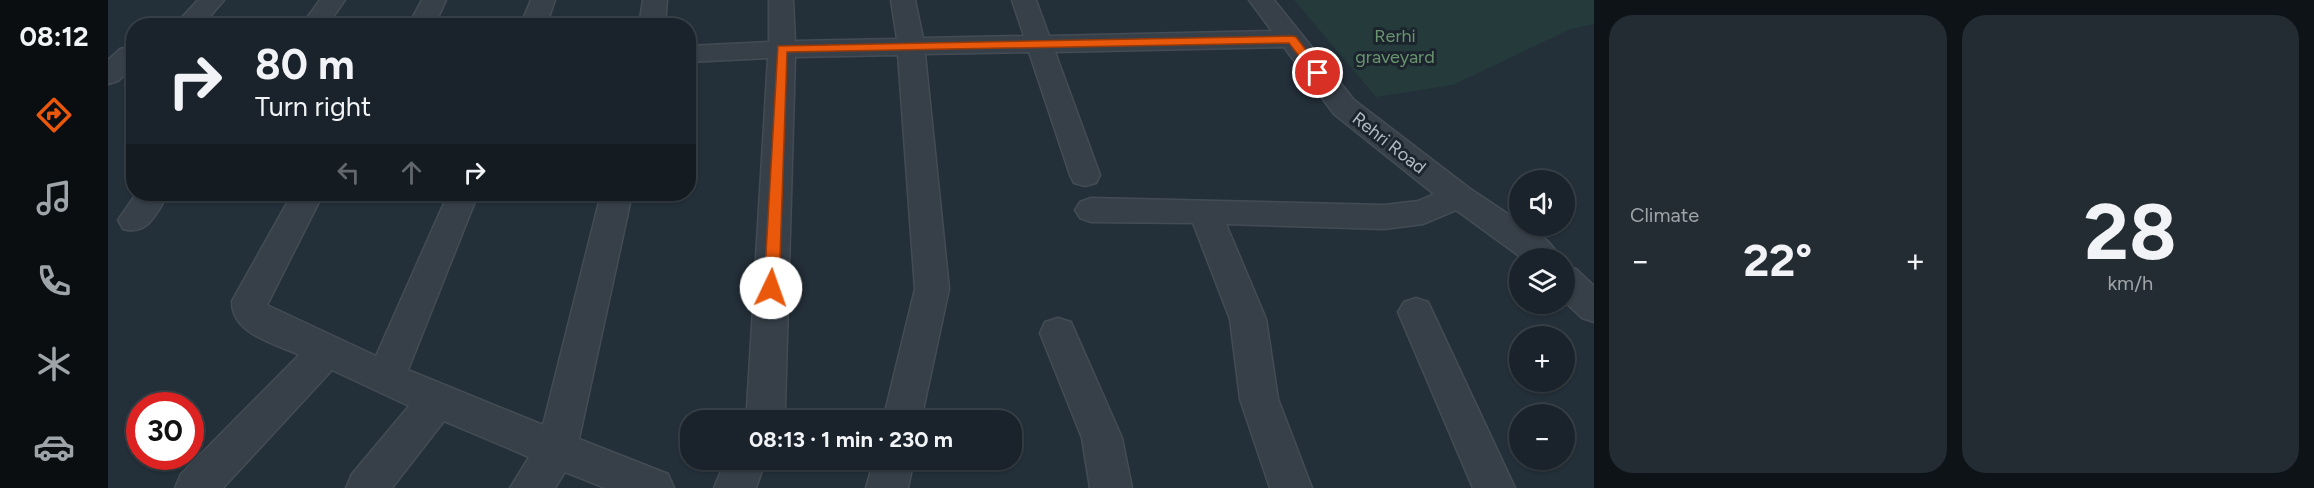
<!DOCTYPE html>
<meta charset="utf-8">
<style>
body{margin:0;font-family:Figtree,sans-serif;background:#232b33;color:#f1f3f6;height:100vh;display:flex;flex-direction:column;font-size:22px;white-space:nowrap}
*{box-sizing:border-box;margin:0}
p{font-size:20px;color:#9fa4a9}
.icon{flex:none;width:33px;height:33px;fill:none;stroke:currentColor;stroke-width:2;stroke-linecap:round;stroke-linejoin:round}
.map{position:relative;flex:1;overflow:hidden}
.side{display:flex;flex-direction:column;gap:15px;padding:15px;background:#0e1318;width:720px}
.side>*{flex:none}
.guide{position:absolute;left:18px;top:18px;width:570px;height:183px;border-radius:24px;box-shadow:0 2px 4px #0004,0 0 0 2px #384047;background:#1a232b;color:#f1f3f6;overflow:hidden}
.buttons{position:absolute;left:1401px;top:170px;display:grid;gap:12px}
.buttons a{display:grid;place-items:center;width:66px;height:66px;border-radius:50%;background:#1a232b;box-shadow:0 2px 4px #0004,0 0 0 2px #384047;font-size:30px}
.speed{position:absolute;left:18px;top:392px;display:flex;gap:12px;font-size:30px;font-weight:700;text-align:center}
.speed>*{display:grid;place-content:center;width:78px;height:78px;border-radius:50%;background:#1a232b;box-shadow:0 2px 4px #0004,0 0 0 2px #384047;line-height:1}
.speed .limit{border:9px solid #d22;background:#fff;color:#111}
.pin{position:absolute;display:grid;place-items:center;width:51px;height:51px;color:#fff;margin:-26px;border:3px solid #fff;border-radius:50%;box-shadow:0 2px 6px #0007}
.me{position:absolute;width:66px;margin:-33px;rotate:3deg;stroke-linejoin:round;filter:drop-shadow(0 0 4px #0008)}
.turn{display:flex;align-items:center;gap:21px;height:126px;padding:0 30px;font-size:27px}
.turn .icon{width:78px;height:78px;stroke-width:2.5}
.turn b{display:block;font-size:42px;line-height:51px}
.lanes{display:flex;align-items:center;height:57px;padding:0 30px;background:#0003;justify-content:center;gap:30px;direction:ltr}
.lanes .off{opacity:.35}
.big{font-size:45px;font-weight:700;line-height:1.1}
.side .widget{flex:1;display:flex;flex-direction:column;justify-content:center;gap:9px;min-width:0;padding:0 21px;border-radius:24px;background:#232b33}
.side .dial{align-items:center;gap:0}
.dial b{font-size:78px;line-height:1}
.heat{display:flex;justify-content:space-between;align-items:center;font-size:33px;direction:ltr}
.side .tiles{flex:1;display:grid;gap:15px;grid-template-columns:repeat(2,1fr)}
.trip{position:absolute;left:572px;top:410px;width:342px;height:60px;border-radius:24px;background:#1a232b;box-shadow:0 2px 4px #0004,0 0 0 2px #384047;font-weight:700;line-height:60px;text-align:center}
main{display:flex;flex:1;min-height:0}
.menu{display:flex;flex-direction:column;width:108px;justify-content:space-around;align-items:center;background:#0a0e11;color:#9fa4a9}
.menu .icon{width:42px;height:42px}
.menu .current{color:#ea580c}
.menu b{font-size:27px;color:#f1f3f6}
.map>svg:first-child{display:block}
.green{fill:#253a3a}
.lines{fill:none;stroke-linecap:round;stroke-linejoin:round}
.minor-casing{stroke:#434c55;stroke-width:3}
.minor{fill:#374049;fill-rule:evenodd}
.route{fill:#ea580c;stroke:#983908;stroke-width:1.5}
.labels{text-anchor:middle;stroke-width:6;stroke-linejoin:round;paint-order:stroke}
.park-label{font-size:18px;fill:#6a946f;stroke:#1c252e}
.street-label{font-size:18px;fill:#b2bbc5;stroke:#1c252e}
</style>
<main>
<nav class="menu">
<b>08:12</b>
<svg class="icon current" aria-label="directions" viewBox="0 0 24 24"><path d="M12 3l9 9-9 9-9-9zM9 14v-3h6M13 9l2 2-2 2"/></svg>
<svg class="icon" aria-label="music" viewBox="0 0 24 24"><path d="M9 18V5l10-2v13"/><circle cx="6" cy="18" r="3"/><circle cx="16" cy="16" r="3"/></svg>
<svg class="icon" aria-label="phone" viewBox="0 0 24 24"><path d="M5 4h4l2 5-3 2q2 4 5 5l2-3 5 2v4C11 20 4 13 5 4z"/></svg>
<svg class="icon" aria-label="climate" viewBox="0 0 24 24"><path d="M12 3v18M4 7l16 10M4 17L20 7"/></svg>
<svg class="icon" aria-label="car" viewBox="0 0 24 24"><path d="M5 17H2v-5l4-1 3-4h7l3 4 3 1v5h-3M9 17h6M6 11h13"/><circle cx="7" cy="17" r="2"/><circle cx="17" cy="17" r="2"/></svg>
</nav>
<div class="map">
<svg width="1486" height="488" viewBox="0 0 1486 488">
<rect width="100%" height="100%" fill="#232f39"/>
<path class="green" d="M 1186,0 L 1486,0 L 1486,24 L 1463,29 L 1345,85 L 1268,97 Z"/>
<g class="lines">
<defs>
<path id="minor" d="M 90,0 L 116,0 L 94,26 L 66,26 Z
M 212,0 L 237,0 L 219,26 L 193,26 Z
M 314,0 L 338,0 L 326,26 L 300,26 Z
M 423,0 L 447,0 L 438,26 L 412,26 Z
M 535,0 L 559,0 L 557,26 L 531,26 Z
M 661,0 L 685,0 L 687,41 L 789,39 L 783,0 L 807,0 L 815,38 L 916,36 L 904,0 L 928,0 L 941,36 L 1164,31 L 1141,0 L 1166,0 L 1246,100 L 1361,188 L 1412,222 L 1412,225 C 1427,225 1445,245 1452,258 L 1414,258 L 1348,210 L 1315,224 L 1276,229 L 1118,224 L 1158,319 L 1170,399 L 1204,488 L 1162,488 L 1132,399 L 1122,319 L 1085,223 L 983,222 L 972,218 L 967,210 L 972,202 L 983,198 L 1276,205 L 1310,201 L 1326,194 L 1226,114 L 1176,47 L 947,52 L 992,175 L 988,183 L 977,186 L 966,183 L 962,175 L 921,52 L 817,54 L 841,289 L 813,420 L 775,420 L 807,289 L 790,55 L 687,57 L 677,408 L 673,420 L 635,420 L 639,408 L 660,58 L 580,62 L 580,46 L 661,42 Z
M 21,47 L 26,48 L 26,66 L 10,81 L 0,84 L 0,60 L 12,49 Z
M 28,194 L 60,194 C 49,213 40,236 15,229 L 10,220 Z
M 184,194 L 215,194 L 159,305 L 268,356 L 340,194 L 370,194 L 300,370 L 435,425 L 493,194 L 524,194 L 471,439 L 560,474 L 566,488 L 497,488 L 457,472 L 447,488 L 402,488 L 421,457 L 336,421 L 284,488 L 238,488 L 244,474 L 301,406 L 224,370 L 115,488 L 67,488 L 73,474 L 191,355 C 166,343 123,334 124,301 Z
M 1456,266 L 1468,269 L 1486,286 L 1486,322 L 1474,318 L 1456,301 Z
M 1308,298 L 1320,302 L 1407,488 L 1365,488 L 1290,312 L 1296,302 Z
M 950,318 L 963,322 L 1014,438 L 1024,488 L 982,488 L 974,438 L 932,333 L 937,322 Z
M 618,459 L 658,459 L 648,488 L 606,488 Z
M 766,459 L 806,459 L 800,488 L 758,488 Z"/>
</defs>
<use href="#minor" class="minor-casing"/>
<use href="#minor" class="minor"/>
</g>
<path class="route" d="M 1184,36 L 1188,37 L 1214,71 L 1214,76 L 1206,76 L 1181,43 L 679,52 L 671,288 L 663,294 L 656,288 L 670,46 Z"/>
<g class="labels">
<g class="park-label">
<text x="1287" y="42">Rerhi<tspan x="1287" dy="21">graveyard</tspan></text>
</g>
<g class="street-label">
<text transform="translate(1281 143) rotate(38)" y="6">Rehri Road</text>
</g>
</g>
</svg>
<div class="buttons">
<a><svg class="icon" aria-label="sound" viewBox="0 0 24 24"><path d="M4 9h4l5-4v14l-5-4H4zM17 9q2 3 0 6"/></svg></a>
<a><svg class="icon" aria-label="layers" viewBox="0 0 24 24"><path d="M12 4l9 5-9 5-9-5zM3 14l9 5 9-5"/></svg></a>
<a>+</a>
<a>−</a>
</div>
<div class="speed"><div class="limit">30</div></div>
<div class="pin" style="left:1210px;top:73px;background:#d93025"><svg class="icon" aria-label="arrive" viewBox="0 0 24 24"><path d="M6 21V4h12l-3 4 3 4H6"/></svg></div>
<svg class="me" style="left:663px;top:288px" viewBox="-20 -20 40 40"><circle r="19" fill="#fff"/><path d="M0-13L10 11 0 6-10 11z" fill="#ea580c"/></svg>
<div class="trip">08:13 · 1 min · 230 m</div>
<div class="guide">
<div class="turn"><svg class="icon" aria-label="right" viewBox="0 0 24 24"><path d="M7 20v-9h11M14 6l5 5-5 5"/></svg><div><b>80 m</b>Turn right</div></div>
<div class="lanes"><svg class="icon off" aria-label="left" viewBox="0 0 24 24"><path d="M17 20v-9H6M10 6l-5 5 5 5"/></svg><svg class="icon off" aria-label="ahead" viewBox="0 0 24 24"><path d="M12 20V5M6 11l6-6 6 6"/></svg><svg class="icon" aria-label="right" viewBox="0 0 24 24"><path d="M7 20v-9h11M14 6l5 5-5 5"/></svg></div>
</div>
</div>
<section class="side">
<div class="tiles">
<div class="widget"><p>Climate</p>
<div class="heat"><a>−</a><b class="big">22°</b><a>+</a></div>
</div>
<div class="widget dial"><b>28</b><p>km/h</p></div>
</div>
</section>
</main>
